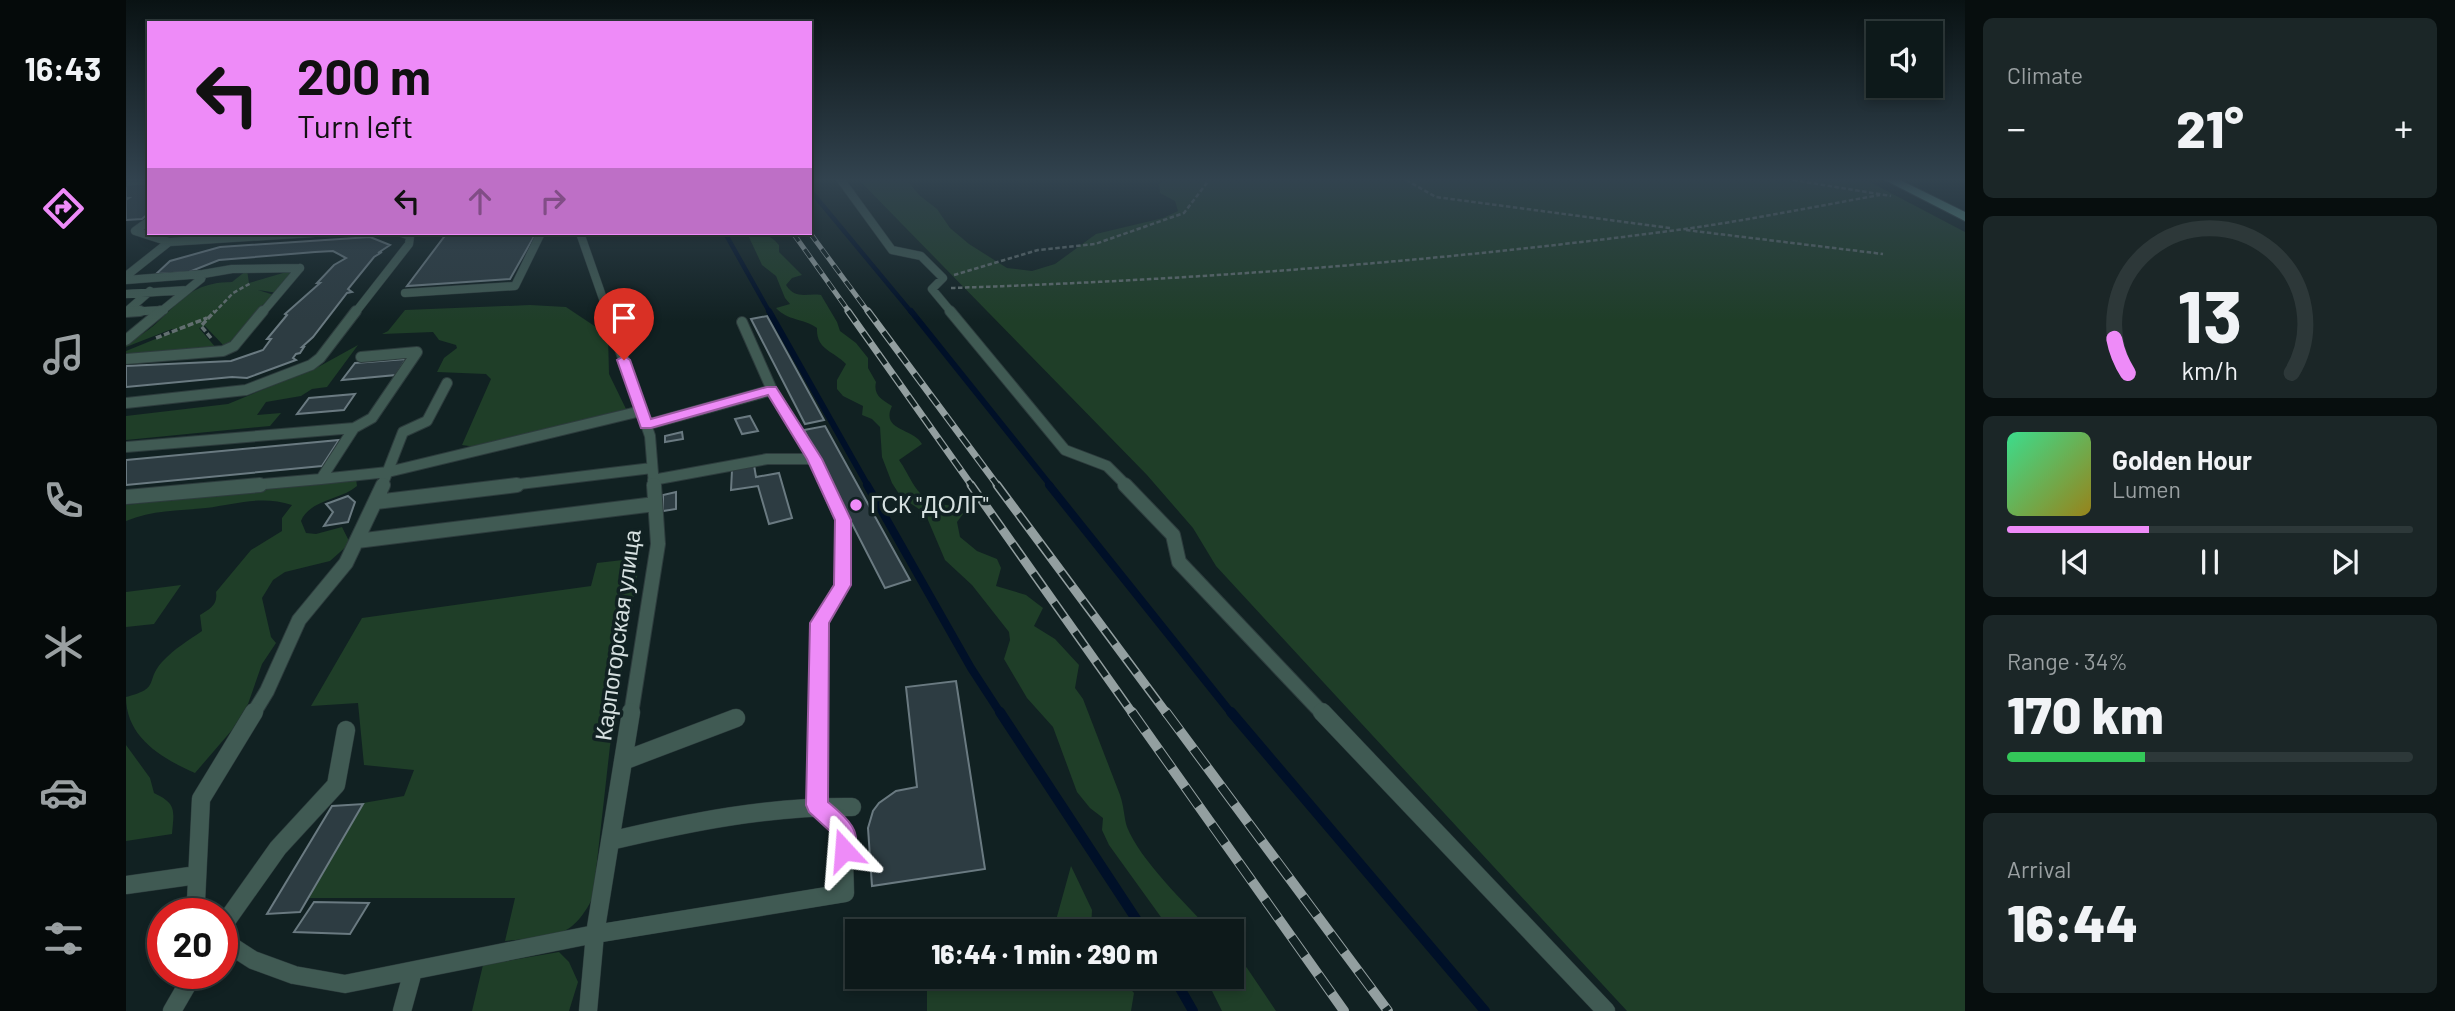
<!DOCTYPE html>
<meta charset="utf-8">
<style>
body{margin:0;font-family:Barlow,sans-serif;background:#1b2627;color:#f1f3f6;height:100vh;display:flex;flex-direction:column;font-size:26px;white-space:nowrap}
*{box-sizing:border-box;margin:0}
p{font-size:23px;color:#9aa0a2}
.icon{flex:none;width:38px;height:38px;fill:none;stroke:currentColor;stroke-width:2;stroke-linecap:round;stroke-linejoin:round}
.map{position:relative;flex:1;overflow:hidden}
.details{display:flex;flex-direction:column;gap:18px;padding:18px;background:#070e0e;width:490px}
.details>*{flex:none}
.guide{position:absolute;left:21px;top:21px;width:665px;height:214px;border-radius:0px;box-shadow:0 4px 10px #0003,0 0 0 2px #2d3839;background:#ee8bf8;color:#111;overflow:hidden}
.tools{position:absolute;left:1740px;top:21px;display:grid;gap:14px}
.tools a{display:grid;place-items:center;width:77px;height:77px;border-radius:0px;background:#0d191a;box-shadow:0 4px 10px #0003,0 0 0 2px #2d3839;font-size:35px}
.speed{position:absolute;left:21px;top:898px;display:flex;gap:14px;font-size:35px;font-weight:700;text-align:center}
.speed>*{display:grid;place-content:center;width:91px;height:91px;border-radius:50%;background:#0d191a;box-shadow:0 4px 10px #0003,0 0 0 2px #2d3839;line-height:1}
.speed .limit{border:10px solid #d22;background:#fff;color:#111}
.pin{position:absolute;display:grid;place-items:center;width:60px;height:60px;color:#fff;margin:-72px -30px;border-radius:50% 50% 50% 0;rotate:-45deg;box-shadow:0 0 7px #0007}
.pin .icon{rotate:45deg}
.me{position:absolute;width:77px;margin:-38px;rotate:341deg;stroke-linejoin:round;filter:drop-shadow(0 0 5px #0008)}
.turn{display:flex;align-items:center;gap:24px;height:147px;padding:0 35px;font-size:32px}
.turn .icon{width:91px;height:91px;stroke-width:2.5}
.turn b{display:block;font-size:49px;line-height:60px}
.lanes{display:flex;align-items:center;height:66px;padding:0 35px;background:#0003;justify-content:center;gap:35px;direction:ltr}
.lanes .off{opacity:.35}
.big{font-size:52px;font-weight:800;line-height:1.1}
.details .widget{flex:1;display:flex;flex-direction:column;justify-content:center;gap:10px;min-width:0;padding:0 24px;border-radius:10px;background:#1b2627}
.details .dial{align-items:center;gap:0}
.dial svg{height:182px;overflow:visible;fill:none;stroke:#2d3839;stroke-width:7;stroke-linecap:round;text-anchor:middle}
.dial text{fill:#f1f3f6;stroke:none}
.song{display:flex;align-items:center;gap:21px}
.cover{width:84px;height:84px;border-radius:10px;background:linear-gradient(135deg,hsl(150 70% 55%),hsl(50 70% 35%))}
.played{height:7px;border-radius:4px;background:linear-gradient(90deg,#ee8bf8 35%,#2d3839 35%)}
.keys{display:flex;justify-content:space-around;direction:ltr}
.heat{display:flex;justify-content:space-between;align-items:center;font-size:38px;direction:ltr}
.charge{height:10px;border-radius:5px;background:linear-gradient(90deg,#34c759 34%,#2d3839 0)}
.trip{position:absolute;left:719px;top:919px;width:399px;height:70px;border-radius:0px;background:#0d191a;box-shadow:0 4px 10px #0003,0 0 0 2px #2d3839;font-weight:800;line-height:70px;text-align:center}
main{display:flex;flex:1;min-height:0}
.menu{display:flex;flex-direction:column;width:126px;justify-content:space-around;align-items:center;background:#050a0a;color:#9aa0a2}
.menu .icon{width:49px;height:49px}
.menu .selected{color:#ee8bf8}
.menu b{font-size:32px;color:#f1f3f6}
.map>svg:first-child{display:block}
.green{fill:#1f3e28}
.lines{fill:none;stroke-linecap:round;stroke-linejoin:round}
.stream-far3{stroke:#001028;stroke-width:4.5}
.stream-far2{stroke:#001028;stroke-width:6}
.stream-far1{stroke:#001028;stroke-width:8}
.stream{stroke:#001028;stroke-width:10}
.building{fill:#2d3c42;stroke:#6a7a81;stroke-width:2}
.lane-far3-casing{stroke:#2d3c3d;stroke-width:9}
.lane-far2-casing{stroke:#2d3c3d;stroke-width:12}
.lane-far1-casing{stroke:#2d3c3d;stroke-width:16}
.lane-casing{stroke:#2d3c3d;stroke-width:19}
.primary-casing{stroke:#2d3c3d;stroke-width:2}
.path-far1{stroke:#626f70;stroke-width:2.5;stroke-dasharray:4.5 2.5;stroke-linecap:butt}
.path{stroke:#626f70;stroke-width:3.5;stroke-dasharray:6 2.5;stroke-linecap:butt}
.lane-far3{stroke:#405a53;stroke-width:8}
.lane-far2{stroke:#405a53;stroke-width:10}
.lane-far1{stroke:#405a53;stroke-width:14}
.lane{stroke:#405a53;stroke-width:18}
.primary{fill:#5e9588;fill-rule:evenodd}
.rail-far3-casing{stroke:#939fa0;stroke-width:5}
.rail-far2-casing{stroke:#939fa0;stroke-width:7}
.rail-far1-casing{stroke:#939fa0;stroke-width:9}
.rail-casing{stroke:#939fa0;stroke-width:10}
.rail-far3{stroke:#112122;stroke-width:3.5;stroke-dasharray:10;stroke-linecap:butt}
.rail-far2{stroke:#112122;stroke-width:4.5;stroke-dasharray:13;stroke-linecap:butt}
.rail-far1{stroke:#112122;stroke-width:6;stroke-dasharray:18;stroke-linecap:butt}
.rail{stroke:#112122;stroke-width:8;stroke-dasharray:23;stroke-linecap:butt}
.route{fill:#ee8bf8;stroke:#9b5aa1;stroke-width:2}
.poi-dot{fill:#ee8bf8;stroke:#112122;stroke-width:2.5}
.labels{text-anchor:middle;stroke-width:7;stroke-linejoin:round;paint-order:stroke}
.poi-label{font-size:23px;fill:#d6e0e0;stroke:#112122;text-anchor:start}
.street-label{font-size:23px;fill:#d6e0e0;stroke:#112122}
</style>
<main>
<nav class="menu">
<b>16:43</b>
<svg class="icon selected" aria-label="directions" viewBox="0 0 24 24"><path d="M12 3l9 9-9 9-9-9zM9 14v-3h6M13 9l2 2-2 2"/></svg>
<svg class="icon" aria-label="music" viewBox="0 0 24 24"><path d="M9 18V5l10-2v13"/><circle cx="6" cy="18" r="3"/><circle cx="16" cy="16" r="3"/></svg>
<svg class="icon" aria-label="phone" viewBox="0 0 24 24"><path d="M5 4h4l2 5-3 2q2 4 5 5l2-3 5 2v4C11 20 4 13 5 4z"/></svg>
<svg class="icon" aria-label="climate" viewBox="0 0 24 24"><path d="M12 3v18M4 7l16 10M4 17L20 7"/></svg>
<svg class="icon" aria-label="car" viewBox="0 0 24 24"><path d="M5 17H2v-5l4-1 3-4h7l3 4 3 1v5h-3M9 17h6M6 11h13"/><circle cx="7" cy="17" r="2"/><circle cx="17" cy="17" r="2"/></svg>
<svg class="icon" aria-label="filters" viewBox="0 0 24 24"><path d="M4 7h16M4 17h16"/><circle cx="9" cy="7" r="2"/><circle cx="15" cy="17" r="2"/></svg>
</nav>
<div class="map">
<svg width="1839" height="1011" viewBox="0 0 1839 1011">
<rect width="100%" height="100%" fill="#112122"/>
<path class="green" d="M 733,180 L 781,180 L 793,195 L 811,209 L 824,228 L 843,244 L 881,268 L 906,271 L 929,264 L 970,234 L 1037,218 L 1052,211 L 1049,201 L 1034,193 L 1033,184 L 1038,180 L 1740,180 L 1839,232 L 1839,1011 L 1501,1011 L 1090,566 L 1067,528 L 1021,475 Z
M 621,233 C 635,233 643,233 653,245 L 653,252 L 676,275 L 666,278 L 660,285 C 670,300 680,293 695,295 L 711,322 L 714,331 L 730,343 L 742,358 L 742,368 L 750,382 C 747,395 756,400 766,406 C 754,431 788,428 796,444 L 773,460 C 784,475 789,496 809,503 C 816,505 825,505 832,507 L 837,514 L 831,522 L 834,537 L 851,551 L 871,559 L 875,568 L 870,586 L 900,595 L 917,608 L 908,626 L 929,639 L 953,665 L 949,688 L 957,699 L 994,795 C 998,806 998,818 1001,827 C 1014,860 1060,904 1085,931 L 1045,931 L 983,845 L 976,830 L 977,818 L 964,808 L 951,792 L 927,727 L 901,698 L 878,659 L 884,640 L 883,632 L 846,585 L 819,560 L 799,513 L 775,497 L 766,483 L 756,457 L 754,427 L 746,419 L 736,415 L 737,406 L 717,396 L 711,389 L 711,380 L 720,364 C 708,351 690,350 691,328 C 677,318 662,321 650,308 L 664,304 L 659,298 L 650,276 L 636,265 Z
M 174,268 L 152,293 L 132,290 L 148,295 L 99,347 L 79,326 L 73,328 L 91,349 L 5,356 L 0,354 L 0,351 L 54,329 L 46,329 L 0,347 L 0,342 C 45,326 48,282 106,282 L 121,270 L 123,283 Z
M 404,305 L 440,307 L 482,335 L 483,374 L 500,409 L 350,447 L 336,445 L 365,379 L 360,374 L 311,372 L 318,358 L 331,348 L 330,345 L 313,340 L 307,332 L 256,334 L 262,331 L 279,310 Z
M 232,345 L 201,387 L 186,389 L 175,396 L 140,402 L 131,415 L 155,413 L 144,426 L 0,440 L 0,416 L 102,404 L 194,366 Z
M 230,479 L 231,486 C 215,500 183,500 175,521 L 180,533 L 190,534 L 216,527 L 222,539 L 222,545 L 204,561 L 159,572 L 147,580 L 136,598 L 145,637 L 150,643 L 136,664 L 122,704 L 106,730 L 69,773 C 35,758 0,737 0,697 C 36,688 18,681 37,661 C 48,649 63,640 76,631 L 74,615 C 84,609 92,605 90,592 L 125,550 L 156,531 L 156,518 L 166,505 C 136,495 110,504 80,508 C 52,511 26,510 0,521 L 0,505 Z
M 514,558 L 484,746 L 467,897 C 445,942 424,936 379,941 L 389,898 L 183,898 L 237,803 L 278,796 L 288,770 L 238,765 L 232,703 L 185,706 L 236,618 L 465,586 L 471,563 Z
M 55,585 L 28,624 L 0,627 L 0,592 Z
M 0,745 L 24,778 L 28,793 C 51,804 48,810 46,834 L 0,841 Z
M 945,866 L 966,910 L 965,931 L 927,931 Z
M 433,952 L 443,962 L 452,982 L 443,1011 L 346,1011 L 357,965 Z
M 1106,953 L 1121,968 L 1150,1011 L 1096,1011 L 1086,991 L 1075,977 L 1106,976 Z
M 845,976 L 994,977 L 1008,993 L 1005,1011 L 801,1011 L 801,977 L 832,982 Z"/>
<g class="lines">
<path class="stream-far3" d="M 684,190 L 786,313
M 599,233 L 644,313"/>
<path class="stream-far2" d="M 643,311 L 742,486
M 785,311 L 925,486"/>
<path class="stream-far1" d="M 741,485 L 845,668 L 875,714
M 923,485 L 1106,714"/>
<path class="stream" d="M 874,712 L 1018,931
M 1105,712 L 1359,1011
M 1047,976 L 1067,1011"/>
</g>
<path class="building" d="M 23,183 L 23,213 L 16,219 L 0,220 L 0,200 L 3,198 L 0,198 L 0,184 Z
M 321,233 L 410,233 L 384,279 L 281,286 Z
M 244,237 L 264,245 L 252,253 L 256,252 L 248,257 L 222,289 L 226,292 L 221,293 L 187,337 L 176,347 L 178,347 L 174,353 L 170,354 L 167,358 L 170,360 L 121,378 L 106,377 L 0,387 L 0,366 L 105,361 L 137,350 L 145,339 L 141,339 L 161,315 L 159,314 L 194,283 L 191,283 L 208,265 L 220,258 L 207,251 L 189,252 L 93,260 L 63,272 L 30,274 L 44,261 L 94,247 Z
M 641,316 L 698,420 L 679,424 L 625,319 Z
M 280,359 L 270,375 L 216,380 L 229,363 Z
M 229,394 L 218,410 L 171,414 L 183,398 Z
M 624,416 L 632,431 L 616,434 L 609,419 Z
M 699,426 L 784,580 L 759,588 L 678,430 Z
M 556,432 L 557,439 L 539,442 L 539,436 Z
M 213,440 L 196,466 L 0,485 L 0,460 Z
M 628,465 L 630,477 L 653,473 L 666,518 L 643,524 L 632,486 L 605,490 L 606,470 Z
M 550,492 L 550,509 L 537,511 L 537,495 Z
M 222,496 L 229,502 L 222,522 L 198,526 L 207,512 L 200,504 Z
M 830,681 L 859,869 L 746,886 L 742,828 L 747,811 L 753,803 L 770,791 L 791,787 L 780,687 Z
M 237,804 L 174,912 L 141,914 L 206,806 Z
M 188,902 L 243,903 L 224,934 L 168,932 Z"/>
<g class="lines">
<defs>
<path id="lane-far3" d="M 715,180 L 766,250 L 795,256 L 817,278 L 806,289 L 826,313
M 0,182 L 23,180
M 23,221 L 9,231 L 43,242 L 187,233
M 454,233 L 482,313
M 77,274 L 106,269 L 174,268
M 0,276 L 43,242
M 0,280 L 77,274 L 75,279 L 33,313
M 279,293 L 389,286 L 415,233
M 0,294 L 61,290
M 0,312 L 24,291
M 0,312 L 38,310
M 136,313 L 174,268
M 229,313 L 283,244 L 284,236 L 276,233"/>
<path id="lane-far2" d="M 481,311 L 524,436 L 528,486
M 824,311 L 939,450 L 981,466 L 1001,486
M 0,312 L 14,311
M 616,322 L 646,390 L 689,459 L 702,486
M 0,340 L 35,311
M 0,359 L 97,351 L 108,346 L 137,311
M 0,403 L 120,390 L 185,365 L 194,358 L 230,311
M 520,425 L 646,390
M 228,428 L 246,418 L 291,352 L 235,357
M 0,447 L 228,428 L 195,479 L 115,486
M 195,479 L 262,472 L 515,411
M 527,480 L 641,459 L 689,459
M 256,486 L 277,432 L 301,421 L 321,383
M 377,486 L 526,468"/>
<path id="lane-far1" d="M 999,485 L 1047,535 L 1053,562 L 1197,714
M 0,497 L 134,485
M 250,502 L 391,485
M 231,541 L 529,504
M 127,714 L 141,691 L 173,620 L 220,563 L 257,485
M 505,714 L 532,544 L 528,485
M 693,714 L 694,623 L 716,585 L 717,520 L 701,485"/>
<path id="lane" d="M 1196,712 L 1480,1011
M 497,761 L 610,718
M 484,841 C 564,822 643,806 726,807
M 0,885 L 71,875
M 77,914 L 70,901 L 75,799 L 128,712
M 96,927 L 152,848 L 210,785 L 220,730
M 96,940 L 127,960 L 168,975 L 219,984 L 469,934 L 719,893 L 717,829 L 691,805 L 693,712
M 46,1011 L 68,973
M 276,1011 L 287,971
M 462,1011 L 469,934 L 505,712"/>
<path id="primary" d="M 1759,180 L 1774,180 L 1839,212 L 1839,221 Z"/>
</defs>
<use href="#lane-far3" class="lane-far3-casing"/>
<use href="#lane-far2" class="lane-far2-casing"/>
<use href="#lane-far1" class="lane-far1-casing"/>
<use href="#lane" class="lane-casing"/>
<use href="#primary" class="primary-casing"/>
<path class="path-far1" d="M 1280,180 L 1310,197 L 1544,228
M 1667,180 L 1765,196
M 1560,230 L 1757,254
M 201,234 L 228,233
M 828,275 L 912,250 L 969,244 L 1058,213 L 1083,180
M 825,288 C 1068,280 1310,262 1551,230 C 1619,221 1686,207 1754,195
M 88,313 L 107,293 L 125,283"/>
<path class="path" d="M 30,338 L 81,318
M 85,338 L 75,326 L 89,311"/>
<use href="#lane-far3" class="lane-far3"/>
<use href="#lane-far2" class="lane-far2"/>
<use href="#lane-far1" class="lane-far1"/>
<use href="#lane" class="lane"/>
<use href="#primary" class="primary"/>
<defs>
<path id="rail-far3" d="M 667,233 L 724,313
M 684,233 L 743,313"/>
<path id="rail-far2" d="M 722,311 L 846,486
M 742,311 L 872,486"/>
<path id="rail-far1" d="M 845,485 L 1007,714
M 871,485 L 1041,714"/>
<path id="rail" d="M 1006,712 L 1218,1011
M 1040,712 L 1262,1011"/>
</defs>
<use href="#rail-far3" class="rail-far3-casing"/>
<use href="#rail-far2" class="rail-far2-casing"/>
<use href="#rail-far1" class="rail-far1-casing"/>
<use href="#rail" class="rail-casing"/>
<use href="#rail-far3" class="rail-far3"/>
<use href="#rail-far2" class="rail-far2"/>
<use href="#rail-far1" class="rail-far1"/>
<use href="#rail" class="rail"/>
</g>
<linearGradient id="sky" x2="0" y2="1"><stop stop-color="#091213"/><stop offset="0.56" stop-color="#32434f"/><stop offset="1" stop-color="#32434f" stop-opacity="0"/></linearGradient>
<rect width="1839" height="321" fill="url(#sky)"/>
<path class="route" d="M 498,356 L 504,360 L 525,419 L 641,387 L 650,387 L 696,459 L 725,520 L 725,585 L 703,623 L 702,802 C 720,817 739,832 726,857 L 718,860 L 710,857 L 706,850 L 706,833 L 683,812 L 680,805 L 684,623 L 708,585 L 709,520 L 681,459 L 642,395 L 525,428 L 515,428 L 491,360 Z"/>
<circle class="poi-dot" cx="730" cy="505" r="7"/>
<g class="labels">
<g class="poi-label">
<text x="744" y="513">ГСК "ДОЛГ"</text>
</g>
<g class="street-label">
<text transform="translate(492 635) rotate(-82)" y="8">Карпогорская улица</text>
</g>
</g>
</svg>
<div class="tools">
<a><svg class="icon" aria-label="sound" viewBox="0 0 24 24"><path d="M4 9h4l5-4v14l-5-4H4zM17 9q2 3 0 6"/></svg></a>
</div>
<div class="speed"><div class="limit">20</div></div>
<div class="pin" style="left:498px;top:360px;background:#d93025"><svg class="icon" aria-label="arrive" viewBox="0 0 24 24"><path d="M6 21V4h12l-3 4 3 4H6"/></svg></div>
<svg class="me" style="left:718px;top:850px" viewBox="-20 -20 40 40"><path d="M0-17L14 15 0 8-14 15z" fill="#ee8bf8" stroke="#fff" stroke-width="4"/></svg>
<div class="trip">16:44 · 1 min · 290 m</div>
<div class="guide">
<div class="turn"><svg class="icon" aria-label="left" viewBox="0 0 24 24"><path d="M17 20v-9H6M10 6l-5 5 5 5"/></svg><div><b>200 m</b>Turn left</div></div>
<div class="lanes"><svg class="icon" aria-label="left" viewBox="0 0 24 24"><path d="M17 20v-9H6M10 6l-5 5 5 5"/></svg><svg class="icon off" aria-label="ahead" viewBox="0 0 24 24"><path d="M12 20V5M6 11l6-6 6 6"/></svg><svg class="icon off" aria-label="right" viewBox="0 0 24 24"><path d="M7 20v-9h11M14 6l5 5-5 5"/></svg></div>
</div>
</div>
<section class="details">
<div class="widget"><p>Climate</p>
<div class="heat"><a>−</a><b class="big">21°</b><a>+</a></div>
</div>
<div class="widget dial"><svg viewBox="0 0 100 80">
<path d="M14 69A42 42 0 1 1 86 69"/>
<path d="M14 69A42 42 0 0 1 8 54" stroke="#ee8bf8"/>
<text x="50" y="56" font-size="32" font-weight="700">13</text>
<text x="50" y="72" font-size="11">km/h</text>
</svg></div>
<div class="widget">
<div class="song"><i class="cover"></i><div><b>Golden Hour</b><p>Lumen</p></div></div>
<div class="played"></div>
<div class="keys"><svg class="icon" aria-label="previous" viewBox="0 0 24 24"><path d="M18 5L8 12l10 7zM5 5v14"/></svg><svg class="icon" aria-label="pause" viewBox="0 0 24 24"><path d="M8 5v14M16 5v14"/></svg><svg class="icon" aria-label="next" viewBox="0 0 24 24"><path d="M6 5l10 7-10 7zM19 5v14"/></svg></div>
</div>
<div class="widget"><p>Range · 34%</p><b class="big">170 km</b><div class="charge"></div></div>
<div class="widget"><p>Arrival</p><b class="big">16:44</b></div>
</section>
</main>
